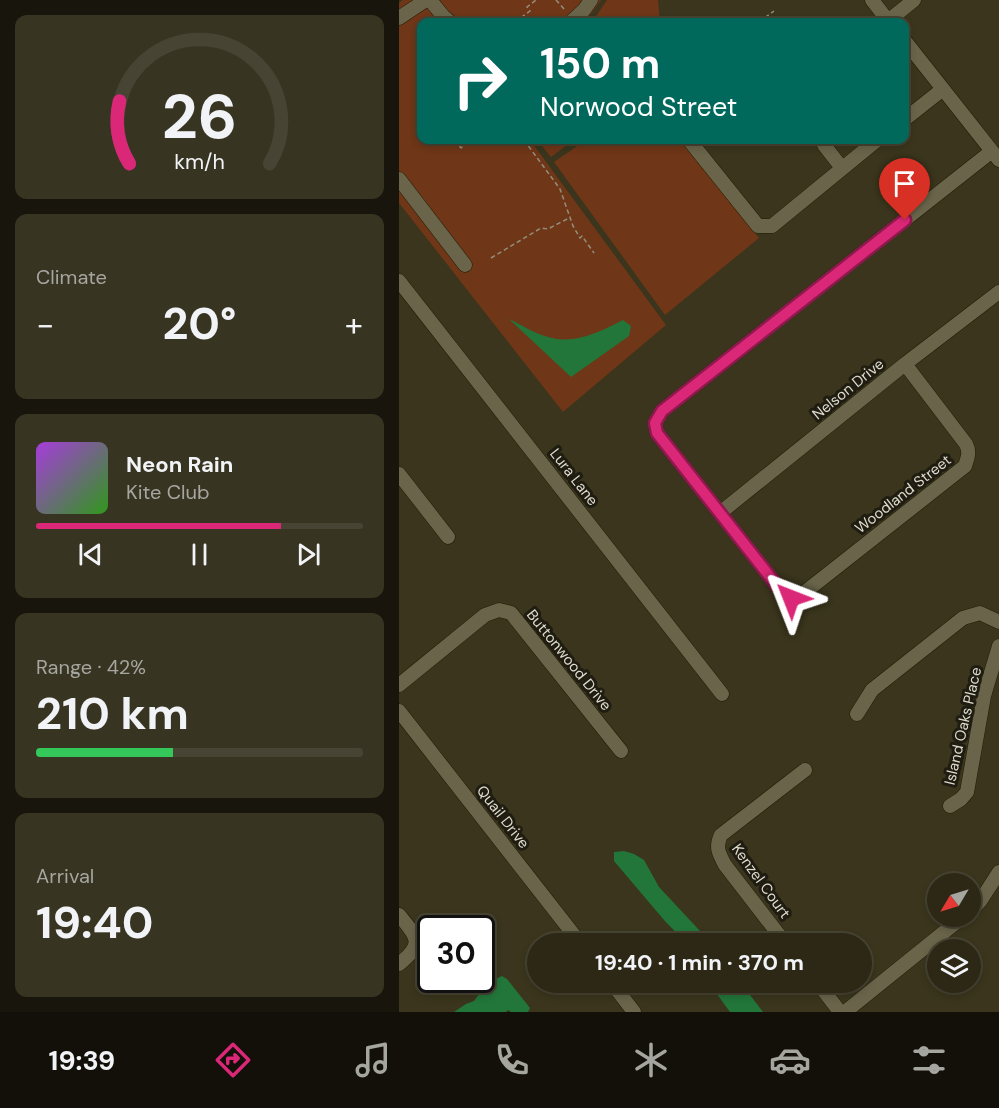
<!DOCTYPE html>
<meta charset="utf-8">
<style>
body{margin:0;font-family:"DM Sans",sans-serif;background:#383422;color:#f1f3f6;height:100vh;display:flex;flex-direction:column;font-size:22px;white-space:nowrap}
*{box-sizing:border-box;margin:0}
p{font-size:20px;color:#a6a6a0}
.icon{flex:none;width:33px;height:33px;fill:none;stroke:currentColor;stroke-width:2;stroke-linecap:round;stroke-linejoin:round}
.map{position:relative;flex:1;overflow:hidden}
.details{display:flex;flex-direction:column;gap:15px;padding:15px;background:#18160c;width:399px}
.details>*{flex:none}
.top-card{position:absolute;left:18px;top:18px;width:492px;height:126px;border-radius:12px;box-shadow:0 3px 9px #0003,0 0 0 2px #484434;background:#00695c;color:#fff;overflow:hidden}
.needle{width:39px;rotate:232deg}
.tools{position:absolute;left:528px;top:873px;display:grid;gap:12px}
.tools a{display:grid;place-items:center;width:54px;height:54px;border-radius:50%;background:#2c2815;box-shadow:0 3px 9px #0003,0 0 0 2px #484434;font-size:30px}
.speed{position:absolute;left:18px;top:915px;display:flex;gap:12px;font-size:30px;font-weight:700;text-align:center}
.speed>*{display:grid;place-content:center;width:78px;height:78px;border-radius:50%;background:#2c2815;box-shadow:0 3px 9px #0003,0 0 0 2px #484434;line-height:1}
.speed .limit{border:3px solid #111;border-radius:9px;background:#fff;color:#111}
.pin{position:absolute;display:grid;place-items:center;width:51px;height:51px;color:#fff;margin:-62px -26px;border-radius:50% 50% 50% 0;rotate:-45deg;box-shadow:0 0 6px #0007}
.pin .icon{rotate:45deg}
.me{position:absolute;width:66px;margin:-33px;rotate:315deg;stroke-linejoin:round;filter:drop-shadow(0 0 4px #0008)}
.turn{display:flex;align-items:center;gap:21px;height:126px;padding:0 24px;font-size:27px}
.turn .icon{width:78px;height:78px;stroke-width:2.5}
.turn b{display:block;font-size:42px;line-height:51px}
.big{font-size:45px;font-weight:700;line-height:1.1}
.details .tile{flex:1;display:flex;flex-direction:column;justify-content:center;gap:9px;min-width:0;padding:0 21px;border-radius:12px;background:#383422}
.details .dial{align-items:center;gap:0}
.dial svg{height:156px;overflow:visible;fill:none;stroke:#484434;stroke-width:7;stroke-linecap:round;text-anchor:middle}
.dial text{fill:#f1f3f6;stroke:none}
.song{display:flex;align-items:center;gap:18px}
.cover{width:72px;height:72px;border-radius:9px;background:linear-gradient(135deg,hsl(280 70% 55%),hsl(110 70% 35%))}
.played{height:6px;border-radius:3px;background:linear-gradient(90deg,#db2777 75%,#484434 75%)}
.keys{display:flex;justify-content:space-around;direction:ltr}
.heat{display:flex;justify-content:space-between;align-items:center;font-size:33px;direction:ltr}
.charge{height:9px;border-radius:4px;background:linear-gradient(90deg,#34c759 42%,#484434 0)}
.trip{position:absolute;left:128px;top:933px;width:345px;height:60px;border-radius:30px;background:#2c2815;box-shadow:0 3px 9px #0003,0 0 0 2px #484434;font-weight:700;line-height:60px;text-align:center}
.tabs{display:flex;height:96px;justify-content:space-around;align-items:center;background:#121008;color:#a6a6a0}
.tabs .icon{width:42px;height:42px}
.tabs .current{color:#db2777}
.tabs b{font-size:27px;color:#f1f3f6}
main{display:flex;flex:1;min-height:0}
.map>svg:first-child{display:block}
.green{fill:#6f3617}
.water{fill:#22763a}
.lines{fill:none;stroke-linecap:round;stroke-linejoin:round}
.minor-casing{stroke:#211c04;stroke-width:15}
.path{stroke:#938f7c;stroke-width:1.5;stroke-dasharray:4.5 3;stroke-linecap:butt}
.minor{stroke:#69644a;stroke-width:14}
.route-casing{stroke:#8e194d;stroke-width:15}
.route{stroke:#db2777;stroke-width:10}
.labels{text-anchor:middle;stroke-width:6;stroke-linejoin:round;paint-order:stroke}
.street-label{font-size:15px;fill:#dfdcce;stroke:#1f1c11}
</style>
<main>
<section class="details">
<div class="tile dial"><svg viewBox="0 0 100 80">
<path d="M14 69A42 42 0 1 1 86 69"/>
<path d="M14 69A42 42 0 0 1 9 37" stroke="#db2777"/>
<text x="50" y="56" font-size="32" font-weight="700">26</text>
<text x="50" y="72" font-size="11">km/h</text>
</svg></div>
<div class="tile"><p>Climate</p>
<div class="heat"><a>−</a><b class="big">20°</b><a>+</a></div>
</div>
<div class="tile">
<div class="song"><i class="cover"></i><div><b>Neon Rain</b><p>Kite Club</p></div></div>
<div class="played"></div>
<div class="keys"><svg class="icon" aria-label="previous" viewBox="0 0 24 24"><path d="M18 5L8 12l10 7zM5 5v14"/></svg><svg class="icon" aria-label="pause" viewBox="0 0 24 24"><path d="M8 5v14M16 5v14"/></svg><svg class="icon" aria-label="next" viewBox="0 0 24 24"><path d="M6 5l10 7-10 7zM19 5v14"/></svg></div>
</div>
<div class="tile"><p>Range · 42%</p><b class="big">210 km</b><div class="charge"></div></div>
<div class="tile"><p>Arrival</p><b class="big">19:40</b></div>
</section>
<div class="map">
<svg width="600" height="1012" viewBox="0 0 600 1012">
<rect width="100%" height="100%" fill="#3a351c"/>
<path class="green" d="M 4,0 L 202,0 L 193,13 L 184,22 L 22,22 L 22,140 L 131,140 L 267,325 L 164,412 L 0,203 L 0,3 Z
M 208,0 L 259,0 L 261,22 L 193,22 Z
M 138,140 L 175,140 L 152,157 Z
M 187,140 L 282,140 L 360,238 L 266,315 L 155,162 Z"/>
<path class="water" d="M 110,319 C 123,325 136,334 149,337 C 175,345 201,332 224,320 L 232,326 L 230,336 L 172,377 Z
M 225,851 L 235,854 L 245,860 L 260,887 L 301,931 L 309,943 L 287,943 L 265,920 L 215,861 L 215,852 Z
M 103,976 L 108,979 L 131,1008 L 129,1012 L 112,1012 L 109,1010 L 107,1012 L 55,1012 L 67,1004 L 75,1001 C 83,990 91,981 103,976 Z
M 310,983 L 342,983 L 364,1012 L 331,1012 Z"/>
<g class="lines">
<defs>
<path id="minor" d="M 31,0 L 44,16 L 51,22
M 473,0 L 490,22
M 0,18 L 27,0
M 489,21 L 515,0
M 172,22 L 185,10 L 192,0
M 506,41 L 600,160
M 506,119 L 544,89
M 290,140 L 359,226 L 373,226 L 478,140
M 425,140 L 425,145 L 443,168
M 0,179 L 66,265
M 0,281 L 323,694
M 506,364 L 567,444 C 571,452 569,457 566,466 L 401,596 L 392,598 L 383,592 L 258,433 L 256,423 L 263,411 L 593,151
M 0,474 L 49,537
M 321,513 L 506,364 L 600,292
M 0,685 L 86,615 L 100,610 L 112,613 L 222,751
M 0,711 L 182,944
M 458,714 L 473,690 L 564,618 L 581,613 L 600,622
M 551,806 L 562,799 L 568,792 L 585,696 L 600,646
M 572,911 L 582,900 L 600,872
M 0,915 C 18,937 26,943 0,964
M 387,944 L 326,865 C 320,854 316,847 322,835 L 406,770
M 212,982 L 235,1012
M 418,982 L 441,1012
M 446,1012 L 565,916"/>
</defs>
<use href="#minor" class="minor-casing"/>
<path class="path" d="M 157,0 L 166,10
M 116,22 L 131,11 L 128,7 L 137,0
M 360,22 L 375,11
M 56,140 L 62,148 L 72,140
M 111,140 L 113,141 L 115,140
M 125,140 L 161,189 L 174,226 L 181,238 L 183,236 L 195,253
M 92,258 L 142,228 L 149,229 L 170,218"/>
<use href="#minor" class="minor"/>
</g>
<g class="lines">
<defs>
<path id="route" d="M 392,598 L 383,592 L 258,433 L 256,423 L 263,411 L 506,220"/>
</defs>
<use href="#route" class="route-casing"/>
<use href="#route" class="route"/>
</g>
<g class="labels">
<g class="street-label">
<text transform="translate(449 389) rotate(-39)" y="5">Nelson Drive</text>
<text transform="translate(175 477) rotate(52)" y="5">Lura Lane</text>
<text transform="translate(504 494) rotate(-38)" y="5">Woodland Street</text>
<text transform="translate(170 660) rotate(51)" y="5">Buttonwood Drive</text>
<text transform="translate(564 726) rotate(-77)" y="5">Island Oaks Place</text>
<text transform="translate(104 817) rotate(52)" y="5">Quail Drive</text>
<text transform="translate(362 881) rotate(54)" y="5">Kenzel Court</text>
</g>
</g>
</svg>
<div class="tools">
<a><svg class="needle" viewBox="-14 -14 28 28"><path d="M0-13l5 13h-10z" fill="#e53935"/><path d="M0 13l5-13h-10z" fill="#a6a6a0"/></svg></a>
<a><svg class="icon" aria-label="layers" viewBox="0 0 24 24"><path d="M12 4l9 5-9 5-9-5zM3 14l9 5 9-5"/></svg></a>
</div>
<div class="speed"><div class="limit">30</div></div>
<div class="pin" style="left:506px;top:220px;background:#d93025"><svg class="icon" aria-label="arrive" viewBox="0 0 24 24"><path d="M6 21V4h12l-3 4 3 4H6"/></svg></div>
<svg class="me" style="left:392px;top:598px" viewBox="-20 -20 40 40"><path d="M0-17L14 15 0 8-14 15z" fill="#db2777" stroke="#fff" stroke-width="4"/></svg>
<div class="trip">19:40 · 1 min · 370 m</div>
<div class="top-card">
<div class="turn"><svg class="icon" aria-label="right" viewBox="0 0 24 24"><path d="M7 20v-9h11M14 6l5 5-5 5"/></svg><div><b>150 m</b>Norwood Street</div></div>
</div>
</div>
</main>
<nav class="tabs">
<b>19:39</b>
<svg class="icon current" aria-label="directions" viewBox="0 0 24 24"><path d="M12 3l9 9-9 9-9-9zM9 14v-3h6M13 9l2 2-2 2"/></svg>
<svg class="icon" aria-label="music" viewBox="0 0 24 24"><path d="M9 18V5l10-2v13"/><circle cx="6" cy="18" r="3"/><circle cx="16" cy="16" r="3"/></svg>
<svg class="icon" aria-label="phone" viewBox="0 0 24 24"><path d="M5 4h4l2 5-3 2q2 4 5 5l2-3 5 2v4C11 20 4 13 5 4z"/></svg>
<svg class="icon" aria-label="climate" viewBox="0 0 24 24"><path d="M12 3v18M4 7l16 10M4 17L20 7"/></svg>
<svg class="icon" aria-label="car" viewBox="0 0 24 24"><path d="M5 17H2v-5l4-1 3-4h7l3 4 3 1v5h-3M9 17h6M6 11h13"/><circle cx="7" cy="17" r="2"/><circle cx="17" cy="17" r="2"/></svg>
<svg class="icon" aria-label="filters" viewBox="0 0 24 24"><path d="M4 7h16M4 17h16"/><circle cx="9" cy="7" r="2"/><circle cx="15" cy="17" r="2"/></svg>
</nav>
